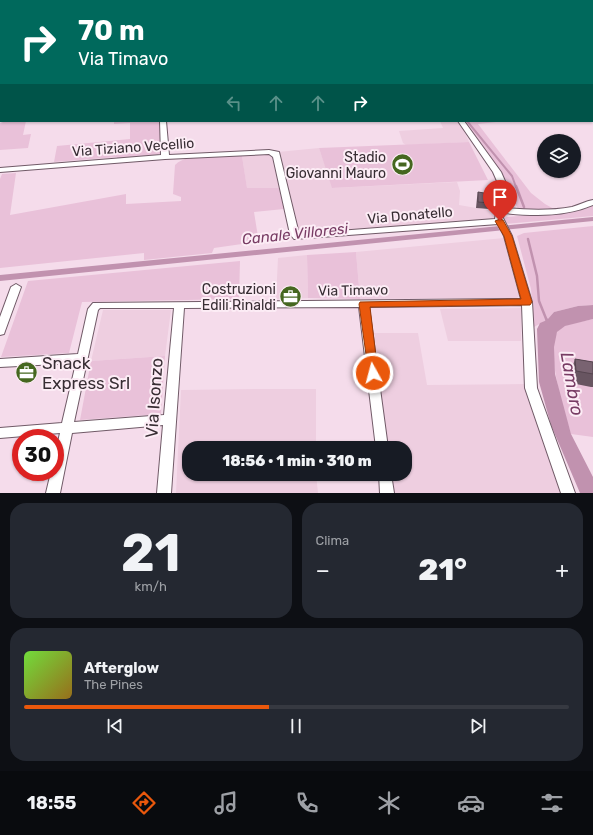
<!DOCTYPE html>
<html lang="it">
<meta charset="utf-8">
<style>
body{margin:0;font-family:Rubik,sans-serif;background:#242831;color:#f1f3f6;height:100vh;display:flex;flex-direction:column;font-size:15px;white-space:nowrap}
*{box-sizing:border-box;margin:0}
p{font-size:13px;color:#9ea1a6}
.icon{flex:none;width:22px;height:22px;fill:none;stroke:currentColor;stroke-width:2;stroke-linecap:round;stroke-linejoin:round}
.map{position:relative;height:493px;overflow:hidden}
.sheet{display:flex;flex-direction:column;gap:10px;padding:10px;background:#0d0f14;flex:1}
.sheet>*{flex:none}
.top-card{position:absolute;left:0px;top:0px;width:593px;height:122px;box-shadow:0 1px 3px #0004;background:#00695c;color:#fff;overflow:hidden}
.buttons{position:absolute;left:537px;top:134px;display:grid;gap:8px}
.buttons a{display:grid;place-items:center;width:44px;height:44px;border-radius:50%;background:#171b24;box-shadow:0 1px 3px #0004;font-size:20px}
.speed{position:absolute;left:12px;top:429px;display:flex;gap:8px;font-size:20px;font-weight:700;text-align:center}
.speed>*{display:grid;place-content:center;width:52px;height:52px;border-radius:50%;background:#171b24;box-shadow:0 1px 3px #0004;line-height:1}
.speed .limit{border:6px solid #d22;background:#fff;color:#111}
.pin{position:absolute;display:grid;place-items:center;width:34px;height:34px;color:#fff;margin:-41px -17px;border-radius:50% 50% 50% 0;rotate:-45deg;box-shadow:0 0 4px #0007}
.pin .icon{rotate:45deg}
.me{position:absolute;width:44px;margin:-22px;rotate:353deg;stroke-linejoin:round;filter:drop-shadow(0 0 3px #0008)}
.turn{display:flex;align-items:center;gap:14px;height:84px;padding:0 12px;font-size:18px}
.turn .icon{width:52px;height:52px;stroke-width:2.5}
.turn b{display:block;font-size:28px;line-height:34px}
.lanes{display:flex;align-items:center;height:38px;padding:0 12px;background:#0003;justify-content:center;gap:20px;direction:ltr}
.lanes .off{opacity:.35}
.big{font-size:30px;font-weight:800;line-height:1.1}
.sheet .widget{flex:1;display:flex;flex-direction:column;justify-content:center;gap:6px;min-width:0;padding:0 14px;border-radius:16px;background:#242831}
.sheet .dial{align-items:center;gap:0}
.dial b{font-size:52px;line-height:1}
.song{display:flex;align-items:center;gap:12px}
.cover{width:48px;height:48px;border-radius:6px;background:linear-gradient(135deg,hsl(100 70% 55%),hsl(40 70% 35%))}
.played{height:4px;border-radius:2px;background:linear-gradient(90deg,#ea580c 45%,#363941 45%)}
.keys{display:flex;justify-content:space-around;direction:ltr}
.heat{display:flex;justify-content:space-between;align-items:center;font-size:22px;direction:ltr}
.sheet .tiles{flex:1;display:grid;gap:10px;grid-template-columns:1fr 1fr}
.widget:last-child{grid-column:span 2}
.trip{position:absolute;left:182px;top:441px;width:230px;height:40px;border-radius:16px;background:#171b24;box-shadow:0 1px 3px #0004;font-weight:800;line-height:40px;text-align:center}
.menu{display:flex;height:64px;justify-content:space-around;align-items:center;background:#090b0e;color:#9ea1a6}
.menu .icon{width:28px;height:28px}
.menu .selected{color:#ea580c}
.menu b{font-size:18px;color:#f1f3f6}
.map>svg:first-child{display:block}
.built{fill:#eecee0}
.green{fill:#e9c1d9}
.water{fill:#c192af}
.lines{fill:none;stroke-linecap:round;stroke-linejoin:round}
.stream-far2{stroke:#c192af;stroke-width:2}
.stream-far1{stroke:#c192af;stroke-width:2.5}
.stream{stroke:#c192af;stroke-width:3}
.canal{fill:#c192af;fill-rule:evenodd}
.minor-casing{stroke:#705a67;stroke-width:2}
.minor{fill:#fff;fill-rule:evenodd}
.wall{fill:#685561}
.building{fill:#796371;stroke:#55454f}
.route{fill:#ea580c;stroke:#983908}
.labels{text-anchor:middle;stroke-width:4;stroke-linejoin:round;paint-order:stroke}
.street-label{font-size:14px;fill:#372d33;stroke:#fcecf5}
.poi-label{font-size:14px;fill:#372d33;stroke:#fcecf5;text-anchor:end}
.water-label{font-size:15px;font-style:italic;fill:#783c64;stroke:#fcecf5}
.near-poi-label{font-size:17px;fill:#372d33;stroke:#fcecf5;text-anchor:start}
.near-street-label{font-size:17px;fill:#372d33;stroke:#fcecf5}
.near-water-label{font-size:18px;font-style:italic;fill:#783c64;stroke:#fcecf5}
</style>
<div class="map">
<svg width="593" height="493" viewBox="0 0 593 493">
<rect width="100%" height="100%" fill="#f5dceb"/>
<path class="built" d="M 440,121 L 458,121 L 462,126 L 469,142 L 406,145 L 403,143 L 399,131 L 443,128 Z
M 319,148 L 333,188 L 457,182 L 460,191 L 459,205 L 494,211 L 496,218 L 299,235 L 278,152 Z
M 267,154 L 272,157 L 279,188 L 247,189 L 242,156 Z
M 504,238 L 521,294 L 517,298 L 360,299 L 356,252 Z
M 307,255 L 308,298 L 276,299 L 278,258 Z
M 521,308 L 521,341 L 448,341 L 440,309 Z
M 103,310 L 171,310 L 165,356 L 91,361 Z
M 374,333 L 418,333 L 427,385 L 525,384 L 562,493 L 394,493 L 392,474 L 405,474 L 405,448 L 388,448 Z
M 255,389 L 316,389 L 316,448 L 189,448 L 189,474 L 316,474 L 318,493 L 176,493 L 181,390 Z"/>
<path class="green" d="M 6,121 L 26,121 L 23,135 L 31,134 L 28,148 L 0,150 L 0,123 Z
M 114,121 L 159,121 L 161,154 L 117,159 L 117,157 L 54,162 L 57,146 L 130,139 L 130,123 L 114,124 Z
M 464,121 L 496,122 L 478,124 L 531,193 L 545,204 L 554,209 L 518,209 L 515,203 L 509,200 L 508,183 Z
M 469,142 L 488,180 L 332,188 L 319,148 Z
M 242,156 L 247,188 L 279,188 L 284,209 L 254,212 L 258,237 L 242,244 L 214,248 L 212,253 L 144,260 L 144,253 L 0,268 L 0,179 L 2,174 L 16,173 L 10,215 L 126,194 L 126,204 L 181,201 L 181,197 L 173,194 L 175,165 C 187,152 224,157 242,156 Z
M 593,205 L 593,216 L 504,224 L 505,218 L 507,217 C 534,214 568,218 593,205 Z
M 593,226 L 593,305 L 578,306 L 554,312 L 547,320 L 534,327 L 531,289 L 517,236 L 524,233 Z
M 356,252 L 360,299 L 308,298 L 307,255 Z
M 240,261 L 239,299 L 82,302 L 69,353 L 1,357 L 28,281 Z
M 593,319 L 593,437 L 571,434 C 565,414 544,348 558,331 C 566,322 582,322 593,319 Z
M 165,356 L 161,414 L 80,420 L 91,361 Z"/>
<path class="water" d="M 593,305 L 593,319 L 565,326 L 557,332 L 554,347 L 555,374 L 571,434 L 593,477 L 593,493 L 580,493 L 551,425 L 539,382 L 537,329 L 540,323 L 547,320 L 554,312 L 578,306 Z"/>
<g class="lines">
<path class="stream-far2" d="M 467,121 L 512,176 L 516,187"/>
<path class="stream-far1" d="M 516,186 L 524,207
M 528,239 L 537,276 L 539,301 L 547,321"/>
<path class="stream" d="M 547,320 L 548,323"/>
<path class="canal" d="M 593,217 L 593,221 L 0,281 L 0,275 Z"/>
<defs>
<path id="minor" d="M 580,0 L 593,0 L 593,1 L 580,1 Z
M 0,16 L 1,16 L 1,20 L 0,20 Z
M 0,43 L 1,43 L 1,47 L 0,47 Z
M 0,57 L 1,57 L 1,61 L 0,61 Z
M 0,107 L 1,107 L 1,111 L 0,111 Z
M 160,121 L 166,121 L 169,155 L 269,150 L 279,152 L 299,234 L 495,219 L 500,188 L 493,172 L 458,121 L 464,121 L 501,172 L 508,188 L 505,208 C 527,210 550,211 572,207 C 579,205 586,201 593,200 L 593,205 C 565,217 534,216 504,213 L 503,218 L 512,236 L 532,302 L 537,388 L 575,493 L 561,493 L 525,388 L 522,305 L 369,307 L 388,448 L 376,448 L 359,307 L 184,308 L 171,493 L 157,493 L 163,425 L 72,433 L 60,493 L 46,493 L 51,472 L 55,472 L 55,455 L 60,433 L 0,438 L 0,428 L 62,423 L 76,363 L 0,367 L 0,359 L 78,354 L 88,309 L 93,303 L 521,299 L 504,236 L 498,224 L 294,239 L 290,234 L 273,157 L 269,154 L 165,159 L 0,172 L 0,168 L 161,155 ZM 100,308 L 174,308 L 164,415 L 74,422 L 98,310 Z
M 16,284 L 21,287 L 5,331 L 4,334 L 0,335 L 0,317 L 11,287 Z
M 379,474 L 391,474 L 394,493 L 380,493 Z"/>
</defs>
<use href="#minor" class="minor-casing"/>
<use href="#minor" class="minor"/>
</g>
<path class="wall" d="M 478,192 L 490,203 L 489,209 L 476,208 L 477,198 Z
M 575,359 L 593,362 L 593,387 L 591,387 L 571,383 L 571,371 Z"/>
<path class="building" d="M 478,192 L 490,194 L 490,203 L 478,202 Z
M 575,359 L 593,362 L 593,374 L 576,371 Z"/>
<path class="route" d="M 500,219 L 503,220 L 512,236 L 532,302 L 530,305 L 370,307 L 378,373 L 377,376 L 369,376 L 359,304 L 360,302 L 521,299 L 504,236 L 495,221 Z"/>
<defs>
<symbol id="stadium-disc" viewBox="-11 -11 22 22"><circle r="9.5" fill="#45671f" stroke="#fcecf5"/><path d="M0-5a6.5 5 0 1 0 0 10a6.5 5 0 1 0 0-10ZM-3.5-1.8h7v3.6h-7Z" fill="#fff"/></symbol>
<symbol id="office-disc" viewBox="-11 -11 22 22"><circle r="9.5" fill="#45671f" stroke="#fcecf5"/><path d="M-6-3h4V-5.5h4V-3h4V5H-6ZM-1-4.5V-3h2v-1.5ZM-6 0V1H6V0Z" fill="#fff"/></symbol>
</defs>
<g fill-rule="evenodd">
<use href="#stadium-disc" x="390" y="152" width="25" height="25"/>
<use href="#office-disc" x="278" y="284" width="25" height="25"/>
<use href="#office-disc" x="14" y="360" width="25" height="25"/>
</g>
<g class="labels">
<g class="street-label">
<text transform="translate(133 147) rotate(-4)" y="5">Via Tiziano Vecellio</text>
<text transform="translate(410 215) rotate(-5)" y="5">Via Donatello</text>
<text transform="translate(353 290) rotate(-1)" y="5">Via Timavo</text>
</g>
<g class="poi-label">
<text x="386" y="162">Stadio<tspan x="386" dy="16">Giovanni Mauro</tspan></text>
<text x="276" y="294">Costruzioni<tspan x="276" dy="16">Edili Rinaldi</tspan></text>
</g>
<g class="water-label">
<text transform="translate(295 234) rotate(-6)" y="5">Canale Villoresi</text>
</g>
<g class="near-poi-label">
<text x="42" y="369">Snack<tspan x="42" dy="20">Express Srl</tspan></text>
</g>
<g class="near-street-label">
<text transform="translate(154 398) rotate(-86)" y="6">Via Isonzo</text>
</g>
<g class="near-water-label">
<text transform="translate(572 384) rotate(80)" y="6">Lambro</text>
</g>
</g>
</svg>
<div class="buttons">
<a><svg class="icon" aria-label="layers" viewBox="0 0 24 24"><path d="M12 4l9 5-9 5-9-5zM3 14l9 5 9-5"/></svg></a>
</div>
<div class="speed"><div class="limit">30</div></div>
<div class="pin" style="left:500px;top:221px;background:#d93025"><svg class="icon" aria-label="arrive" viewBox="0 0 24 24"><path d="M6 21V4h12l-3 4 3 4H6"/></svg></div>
<svg class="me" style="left:373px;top:373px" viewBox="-20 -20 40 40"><circle r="17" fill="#ea580c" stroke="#fff" stroke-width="3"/><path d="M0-11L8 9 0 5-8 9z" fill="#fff"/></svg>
<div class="trip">18:56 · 1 min · 310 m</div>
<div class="top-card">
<div class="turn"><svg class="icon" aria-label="right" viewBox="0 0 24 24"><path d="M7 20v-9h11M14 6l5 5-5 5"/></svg><div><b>70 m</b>Via Timavo</div></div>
<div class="lanes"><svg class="icon off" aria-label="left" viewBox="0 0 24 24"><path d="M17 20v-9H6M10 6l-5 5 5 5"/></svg><svg class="icon off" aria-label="ahead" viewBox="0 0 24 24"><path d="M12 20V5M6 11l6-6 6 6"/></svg><svg class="icon off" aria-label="ahead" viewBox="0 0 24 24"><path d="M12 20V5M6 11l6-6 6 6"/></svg><svg class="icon" aria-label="right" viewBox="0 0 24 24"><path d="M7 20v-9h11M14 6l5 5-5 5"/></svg></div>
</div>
</div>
<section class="sheet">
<div class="tiles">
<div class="widget dial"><b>21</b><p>km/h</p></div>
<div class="widget"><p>Clima</p>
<div class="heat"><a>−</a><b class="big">21°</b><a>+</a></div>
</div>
<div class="widget">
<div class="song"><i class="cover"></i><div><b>Afterglow</b><p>The Pines</p></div></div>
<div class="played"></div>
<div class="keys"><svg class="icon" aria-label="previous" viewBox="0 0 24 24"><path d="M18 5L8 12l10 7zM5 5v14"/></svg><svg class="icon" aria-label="pause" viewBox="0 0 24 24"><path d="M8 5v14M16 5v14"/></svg><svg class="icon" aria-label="next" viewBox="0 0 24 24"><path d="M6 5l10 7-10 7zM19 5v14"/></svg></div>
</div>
</div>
</section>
<nav class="menu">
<b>18:55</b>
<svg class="icon selected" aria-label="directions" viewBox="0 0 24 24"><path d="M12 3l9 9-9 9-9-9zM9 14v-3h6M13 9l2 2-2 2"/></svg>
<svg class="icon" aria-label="music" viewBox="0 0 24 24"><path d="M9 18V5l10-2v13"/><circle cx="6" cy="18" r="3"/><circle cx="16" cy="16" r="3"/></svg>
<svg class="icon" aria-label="phone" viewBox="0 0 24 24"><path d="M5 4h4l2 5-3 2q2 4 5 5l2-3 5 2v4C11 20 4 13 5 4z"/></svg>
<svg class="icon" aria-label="climate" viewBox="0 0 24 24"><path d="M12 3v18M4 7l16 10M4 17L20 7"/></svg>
<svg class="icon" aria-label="car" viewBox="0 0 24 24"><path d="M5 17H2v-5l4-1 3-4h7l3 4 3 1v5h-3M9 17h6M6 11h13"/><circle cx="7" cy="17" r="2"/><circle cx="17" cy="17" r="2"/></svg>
<svg class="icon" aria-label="filters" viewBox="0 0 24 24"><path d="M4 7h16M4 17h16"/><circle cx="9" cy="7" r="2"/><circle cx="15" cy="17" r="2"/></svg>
</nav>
